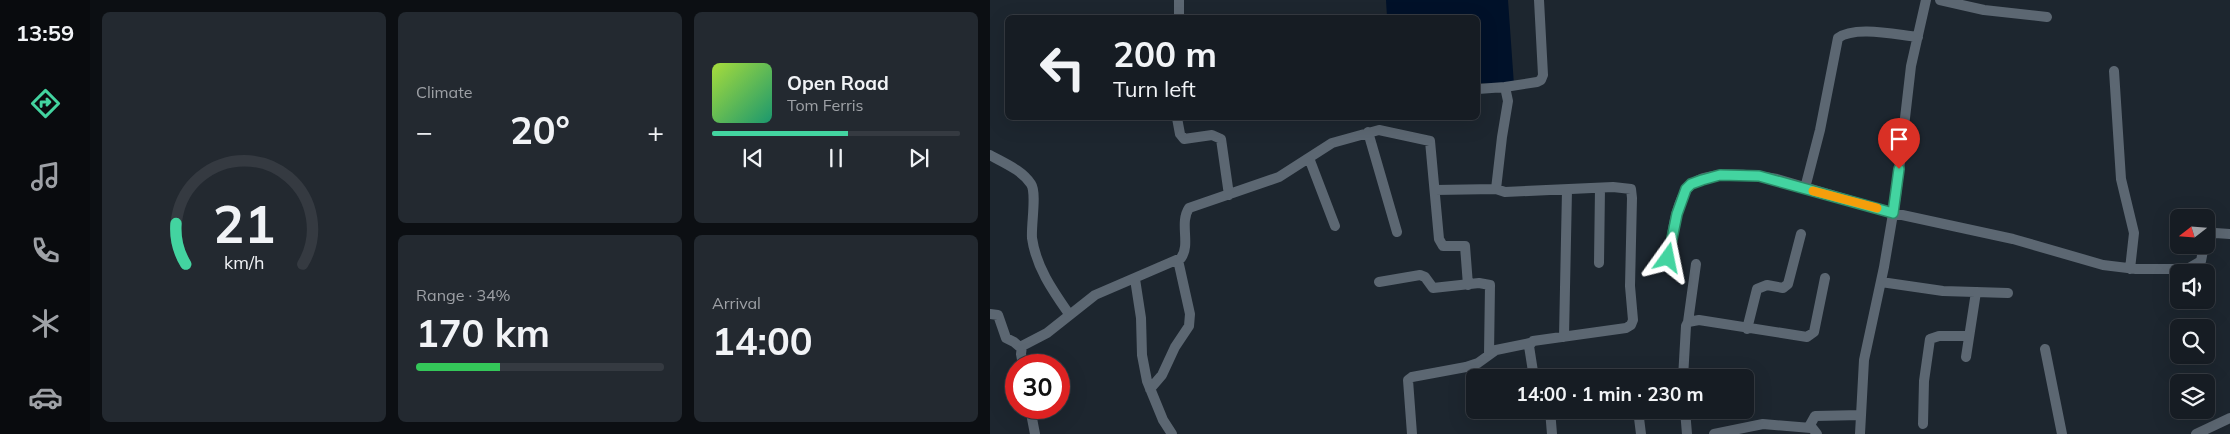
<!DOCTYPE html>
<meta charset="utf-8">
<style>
body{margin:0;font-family:Mulish,sans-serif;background:#232930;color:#f1f3f6;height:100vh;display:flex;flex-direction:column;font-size:19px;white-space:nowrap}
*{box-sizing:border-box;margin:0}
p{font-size:16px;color:#9ea1a6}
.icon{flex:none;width:28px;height:28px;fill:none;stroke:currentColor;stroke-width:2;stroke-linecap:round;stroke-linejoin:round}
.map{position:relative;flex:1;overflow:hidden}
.sheet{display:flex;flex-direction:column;gap:12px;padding:12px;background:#0c0f13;width:900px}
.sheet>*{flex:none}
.top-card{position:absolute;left:15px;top:15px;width:475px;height:105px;border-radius:8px;box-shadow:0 5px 20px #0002,0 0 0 1px #353a41;background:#161c23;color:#f1f3f6;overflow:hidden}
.needle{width:32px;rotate:253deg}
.controls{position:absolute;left:1180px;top:209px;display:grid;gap:10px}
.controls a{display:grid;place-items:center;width:45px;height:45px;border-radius:8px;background:#161c23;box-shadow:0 5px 20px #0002,0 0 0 1px #353a41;font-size:25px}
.speed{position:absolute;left:15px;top:354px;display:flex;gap:10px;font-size:25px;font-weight:700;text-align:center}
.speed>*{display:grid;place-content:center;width:65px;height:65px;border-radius:50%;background:#161c23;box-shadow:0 5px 20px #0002,0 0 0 1px #353a41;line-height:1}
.speed .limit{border:8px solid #d22;background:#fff;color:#111}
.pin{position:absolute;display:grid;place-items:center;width:42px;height:42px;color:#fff;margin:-51px -21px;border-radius:50% 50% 50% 0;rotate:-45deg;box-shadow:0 0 5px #0007}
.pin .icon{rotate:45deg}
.me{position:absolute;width:55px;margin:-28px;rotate:12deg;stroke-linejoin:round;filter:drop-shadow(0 0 4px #0008)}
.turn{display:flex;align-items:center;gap:18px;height:105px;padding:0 25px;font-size:22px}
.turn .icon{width:65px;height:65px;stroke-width:2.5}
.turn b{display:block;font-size:35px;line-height:42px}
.big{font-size:38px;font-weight:700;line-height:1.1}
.sheet .tile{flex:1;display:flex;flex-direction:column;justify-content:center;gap:8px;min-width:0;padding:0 18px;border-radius:8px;background:#232930}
.sheet .dial{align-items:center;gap:0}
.dial svg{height:130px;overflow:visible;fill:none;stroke:#353a41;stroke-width:7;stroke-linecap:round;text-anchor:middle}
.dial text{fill:#f1f3f6;stroke:none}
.song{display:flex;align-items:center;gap:15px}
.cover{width:60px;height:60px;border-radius:8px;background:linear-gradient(135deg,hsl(80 70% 55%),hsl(160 70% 35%))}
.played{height:5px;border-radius:2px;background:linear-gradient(90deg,#43d4a0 55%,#353a41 55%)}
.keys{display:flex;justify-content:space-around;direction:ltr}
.heat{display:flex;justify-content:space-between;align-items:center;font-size:28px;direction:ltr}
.charge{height:8px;border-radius:4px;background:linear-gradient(90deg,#34c759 34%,#353a41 0)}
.sheet .tiles{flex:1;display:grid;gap:12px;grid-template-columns:repeat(3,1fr)}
.tile:first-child{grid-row:span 2}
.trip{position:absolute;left:476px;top:369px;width:288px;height:50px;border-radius:8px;background:#161c23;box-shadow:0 5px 20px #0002,0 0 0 1px #353a41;font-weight:700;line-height:50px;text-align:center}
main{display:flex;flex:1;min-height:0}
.dock{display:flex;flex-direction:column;width:90px;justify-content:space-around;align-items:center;background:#090b0e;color:#9ea1a6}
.dock .icon{width:35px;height:35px}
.dock .active{color:#43d4a0}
.dock b{font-size:22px;color:#f1f3f6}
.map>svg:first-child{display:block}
.water{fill:#001129}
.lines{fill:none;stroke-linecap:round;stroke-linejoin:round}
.minor{stroke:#5c6772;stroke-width:10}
.route-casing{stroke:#2c8a68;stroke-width:12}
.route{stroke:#43d4a0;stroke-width:9}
.slow{stroke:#f59e0b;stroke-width:9}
</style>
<main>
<nav class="dock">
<b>13:59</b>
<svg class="icon active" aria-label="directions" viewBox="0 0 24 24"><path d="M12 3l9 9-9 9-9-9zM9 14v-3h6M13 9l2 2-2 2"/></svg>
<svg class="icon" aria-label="music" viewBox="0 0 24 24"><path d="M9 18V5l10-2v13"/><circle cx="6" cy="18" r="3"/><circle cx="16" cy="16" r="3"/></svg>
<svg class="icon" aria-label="phone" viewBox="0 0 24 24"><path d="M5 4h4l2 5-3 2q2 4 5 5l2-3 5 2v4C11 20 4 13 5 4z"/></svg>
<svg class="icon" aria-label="climate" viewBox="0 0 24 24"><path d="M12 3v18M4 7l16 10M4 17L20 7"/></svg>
<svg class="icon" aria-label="car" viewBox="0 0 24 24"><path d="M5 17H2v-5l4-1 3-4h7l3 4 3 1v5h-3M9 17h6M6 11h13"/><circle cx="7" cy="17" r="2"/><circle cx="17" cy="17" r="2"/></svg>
</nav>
<section class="sheet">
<div class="tiles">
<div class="tile dial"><svg viewBox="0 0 100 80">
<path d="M14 69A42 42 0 1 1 86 69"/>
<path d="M14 69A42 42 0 0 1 8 44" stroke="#43d4a0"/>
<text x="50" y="56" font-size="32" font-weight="700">21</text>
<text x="50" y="72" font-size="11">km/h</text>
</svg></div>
<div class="tile"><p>Climate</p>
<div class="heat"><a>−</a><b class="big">20°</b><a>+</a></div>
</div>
<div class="tile">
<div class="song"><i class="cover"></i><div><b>Open Road</b><p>Tom Ferris</p></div></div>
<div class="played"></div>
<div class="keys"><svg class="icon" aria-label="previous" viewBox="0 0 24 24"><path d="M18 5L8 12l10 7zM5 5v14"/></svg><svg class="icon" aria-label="pause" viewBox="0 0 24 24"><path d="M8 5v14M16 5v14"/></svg><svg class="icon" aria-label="next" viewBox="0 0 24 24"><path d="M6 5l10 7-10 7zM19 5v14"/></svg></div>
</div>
<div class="tile"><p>Range · 34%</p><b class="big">170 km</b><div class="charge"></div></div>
<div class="tile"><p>Arrival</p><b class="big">14:00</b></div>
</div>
</section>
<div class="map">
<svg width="1240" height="434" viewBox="0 0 1240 434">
<rect width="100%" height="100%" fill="#1d262f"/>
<path class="water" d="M 396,0 L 518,0 L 524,85 L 488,83 L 488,18 L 397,17 Z"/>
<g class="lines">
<path class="minor" d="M 189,0 L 189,18
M 950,0 L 994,10 L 1057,17
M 1124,71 L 1131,179 L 1144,233 L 1140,269
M 515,87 L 547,82 L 551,80 L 553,75 L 549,0
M 488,89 L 515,87 L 518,101 L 512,137 L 506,189 L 515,192 L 623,187 L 641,189 L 642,198 L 640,286 L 643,320 L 641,325 L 636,328 L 543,341 L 539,346 L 544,378
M 187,118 L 190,134 L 194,139 L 222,135 L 231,139 L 239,195
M 378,132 L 407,232
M 0,155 C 14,163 32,170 41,184 C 47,193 41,224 42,238 C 46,267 63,291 79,314
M 319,158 L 345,226
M 815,188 L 830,130 L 848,38 C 865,25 907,35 928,37
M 445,190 L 506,189
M 1216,237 L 1225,233 L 1240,234
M 678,258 C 682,238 685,203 698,188 C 713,168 766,175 787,179 L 903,213 L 1023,239 L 1113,265 L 1146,269 L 1183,269 L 1199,268 L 1211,261 L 1214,245
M 609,263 L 610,188
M 145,279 L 151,318 L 152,355 L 157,381 L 173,420 L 182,434
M 389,282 L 430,275 L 435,277 L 443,288 L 489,283 L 500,285 L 499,354
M 891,282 L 953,291 L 1018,293
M 0,314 L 8,315 L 16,338 L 24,342 L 31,348
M 698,322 L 706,264
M 757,329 L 767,289 L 777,285 L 793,288 L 798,284 L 811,234
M 574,337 L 577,190
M 1055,349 L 1072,434
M 976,357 L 986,292
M 33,365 L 31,354 L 32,346 L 57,333 L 105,295 L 191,258 C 201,244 189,223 199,208 L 289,177 L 342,143 L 389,130 L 440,141 L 449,239 L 453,246 L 475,246 L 478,285
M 628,378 L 639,378
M 693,378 L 696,326 L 698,322 L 709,320 L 817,337 L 824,332 L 835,278
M 160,389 L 172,375 L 185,347 L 199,326 L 200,314 L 188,260
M 40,408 L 45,434
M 560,410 L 562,434
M 648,410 L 651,434
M 695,410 L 697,434
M 933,424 L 934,381 L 940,339 L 949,336 L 979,336
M 422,434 L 418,380 L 422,377 L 476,367 L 488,363 L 506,350 L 540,343
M 724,434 L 773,424 L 821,428
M 827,434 L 820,425 L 825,416 L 871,415
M 870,434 L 874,360 L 894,267 L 906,196 L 921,66 L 936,0
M 1206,434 L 1240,418"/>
</g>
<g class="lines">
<defs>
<path id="route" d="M 678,258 L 687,214 L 696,189 L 701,184 L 712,180 L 730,175 L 769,176 L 903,213 L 909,169"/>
</defs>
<use href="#route" class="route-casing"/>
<use href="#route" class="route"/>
<path class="slow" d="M 823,191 L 887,208"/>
</g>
</svg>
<div class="controls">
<a><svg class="needle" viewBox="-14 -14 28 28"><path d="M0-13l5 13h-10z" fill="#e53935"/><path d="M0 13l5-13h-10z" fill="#9ea1a6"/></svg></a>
<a><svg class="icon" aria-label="sound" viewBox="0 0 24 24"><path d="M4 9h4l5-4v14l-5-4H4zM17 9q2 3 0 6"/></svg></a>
<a><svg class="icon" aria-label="search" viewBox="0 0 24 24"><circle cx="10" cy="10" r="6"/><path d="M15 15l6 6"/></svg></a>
<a><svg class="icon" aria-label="layers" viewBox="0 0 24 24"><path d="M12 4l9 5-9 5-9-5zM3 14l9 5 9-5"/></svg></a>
</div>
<div class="speed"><div class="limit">30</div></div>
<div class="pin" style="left:909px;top:169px;background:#d93025"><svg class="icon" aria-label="arrive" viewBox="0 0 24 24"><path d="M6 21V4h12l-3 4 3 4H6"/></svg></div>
<svg class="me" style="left:678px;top:258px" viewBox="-20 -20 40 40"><path d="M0-17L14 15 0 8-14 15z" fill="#43d4a0" stroke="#fff" stroke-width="4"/></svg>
<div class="trip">14:00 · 1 min · 230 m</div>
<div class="top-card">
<div class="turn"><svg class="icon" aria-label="left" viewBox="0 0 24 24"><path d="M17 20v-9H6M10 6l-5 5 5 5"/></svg><div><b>200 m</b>Turn left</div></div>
</div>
</div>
</main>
